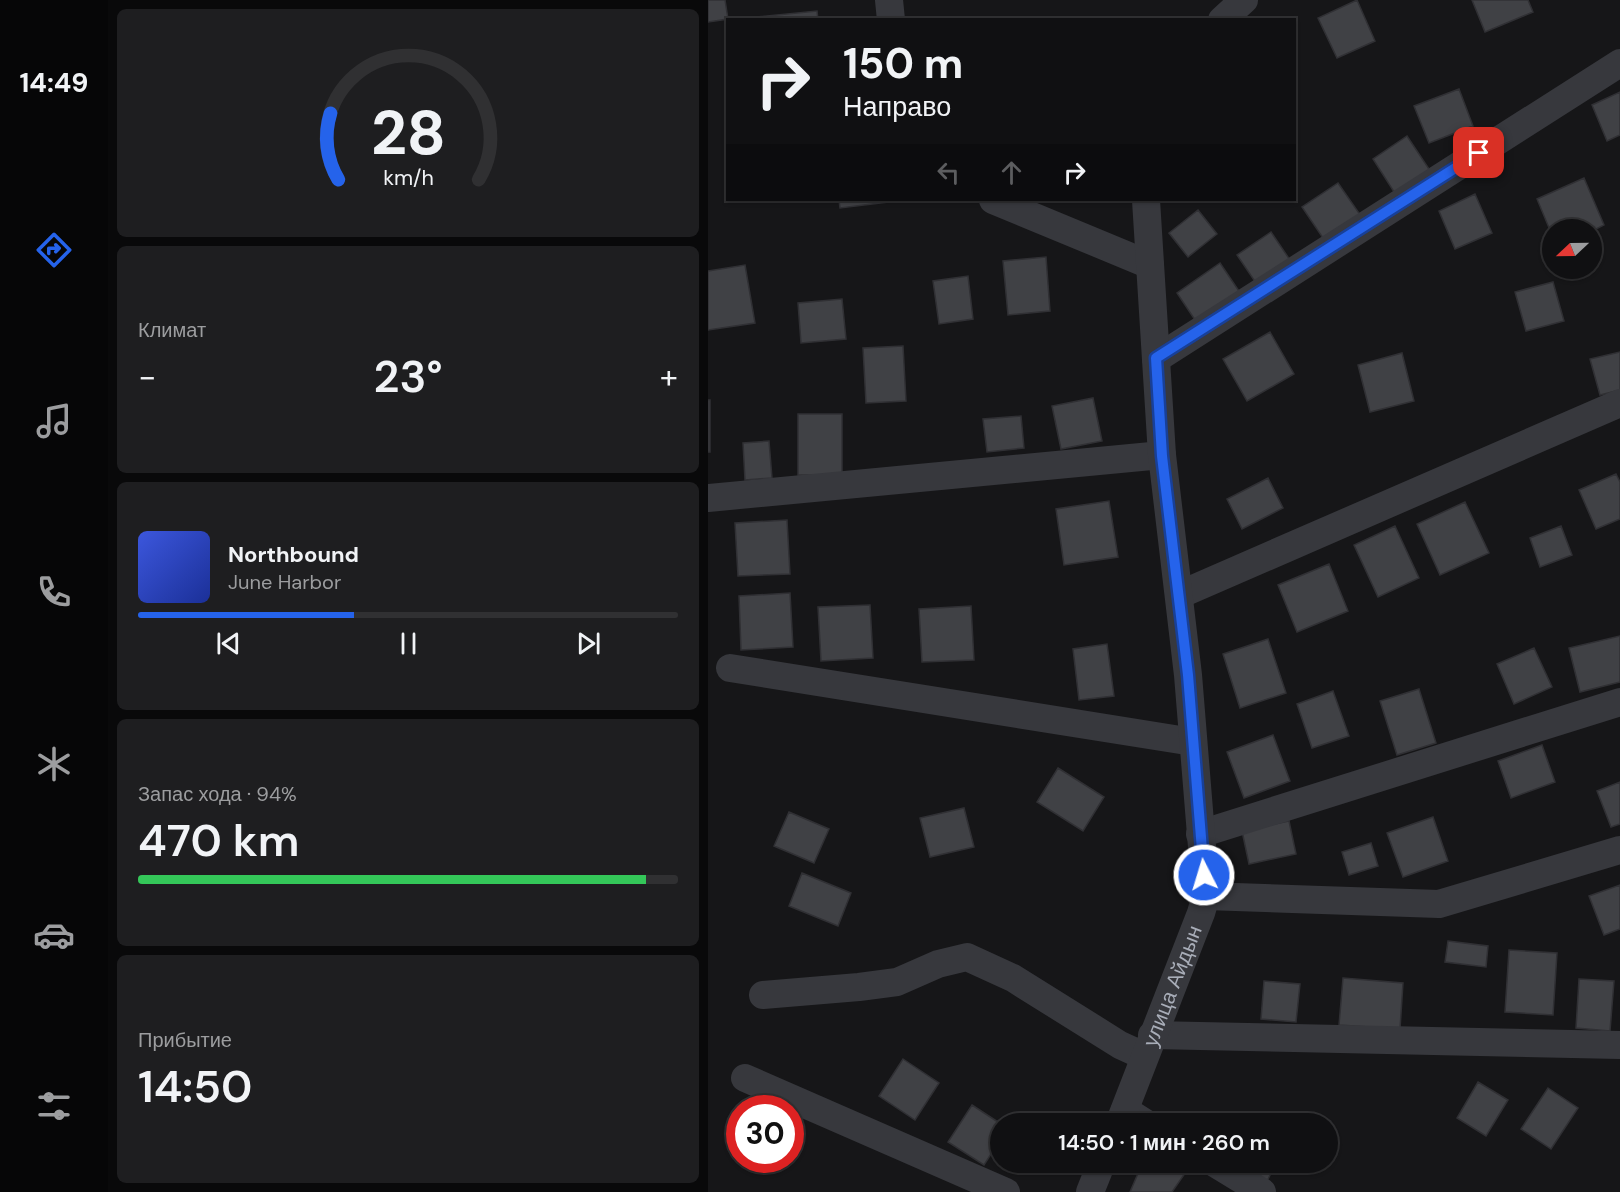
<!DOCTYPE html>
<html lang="ru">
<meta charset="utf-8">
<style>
body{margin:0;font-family:"DM Sans",sans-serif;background:#1e1e20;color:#f1f3f6;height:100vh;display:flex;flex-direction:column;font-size:22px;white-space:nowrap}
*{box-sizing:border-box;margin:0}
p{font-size:20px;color:#9c9d9f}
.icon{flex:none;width:33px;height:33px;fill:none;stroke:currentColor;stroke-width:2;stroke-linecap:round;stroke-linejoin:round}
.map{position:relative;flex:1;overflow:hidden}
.panel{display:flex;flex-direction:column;gap:9px;padding:9px;background:#09090a;width:600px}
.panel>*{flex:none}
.guide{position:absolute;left:18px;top:18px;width:570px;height:183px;border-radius:0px;box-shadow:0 2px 4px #0004,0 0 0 2px #303032;background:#101012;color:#f1f3f6;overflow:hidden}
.needle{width:39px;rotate:248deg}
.controls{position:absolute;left:834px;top:219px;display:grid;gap:12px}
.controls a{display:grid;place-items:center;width:60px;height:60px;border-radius:50%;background:#101012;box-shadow:0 2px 4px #0004,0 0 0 2px #303032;font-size:30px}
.speed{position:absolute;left:18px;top:1095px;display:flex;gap:12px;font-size:30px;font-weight:700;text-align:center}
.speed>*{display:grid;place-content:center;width:78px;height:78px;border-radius:50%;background:#101012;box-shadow:0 2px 4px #0004,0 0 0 2px #303032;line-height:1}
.speed .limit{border:9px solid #d22;background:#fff;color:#111}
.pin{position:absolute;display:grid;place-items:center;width:51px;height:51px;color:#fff;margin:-26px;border-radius:12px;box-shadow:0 3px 9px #0006}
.me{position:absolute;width:66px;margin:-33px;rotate:355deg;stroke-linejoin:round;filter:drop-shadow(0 0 4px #0008)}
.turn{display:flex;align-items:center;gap:21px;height:126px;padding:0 18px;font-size:27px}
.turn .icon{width:78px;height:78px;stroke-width:2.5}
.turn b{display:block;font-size:42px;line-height:51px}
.lanes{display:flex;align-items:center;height:57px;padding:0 18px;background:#0003;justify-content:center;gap:30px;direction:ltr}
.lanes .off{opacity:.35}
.big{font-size:45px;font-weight:600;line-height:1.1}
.panel .tile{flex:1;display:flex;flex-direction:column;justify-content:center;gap:9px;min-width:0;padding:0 21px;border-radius:9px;background:#1e1e20}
.panel .dial{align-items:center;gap:0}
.dial svg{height:156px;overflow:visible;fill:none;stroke:#303032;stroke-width:7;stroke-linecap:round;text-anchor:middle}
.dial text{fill:#f1f3f6;stroke:none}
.song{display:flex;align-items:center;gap:18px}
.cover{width:72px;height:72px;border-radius:9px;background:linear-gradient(135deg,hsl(230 70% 55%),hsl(230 70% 35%))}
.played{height:6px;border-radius:3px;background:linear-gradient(90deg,#2563eb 40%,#303032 40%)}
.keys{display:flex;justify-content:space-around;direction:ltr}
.heat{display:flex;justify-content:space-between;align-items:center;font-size:33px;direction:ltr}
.charge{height:9px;border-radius:4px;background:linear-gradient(90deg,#34c759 94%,#303032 0)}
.trip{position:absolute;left:282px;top:1113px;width:348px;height:60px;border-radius:30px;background:#101012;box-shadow:0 2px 4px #0004,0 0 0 2px #303032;font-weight:600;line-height:60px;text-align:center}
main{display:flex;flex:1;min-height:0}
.dock{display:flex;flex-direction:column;width:108px;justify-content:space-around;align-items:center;background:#060607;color:#9c9d9f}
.dock .icon{width:42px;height:42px}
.dock .on{color:#2563eb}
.dock b{font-size:27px;color:#f1f3f6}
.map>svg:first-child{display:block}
.building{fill:#404145;stroke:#303034;stroke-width:1.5}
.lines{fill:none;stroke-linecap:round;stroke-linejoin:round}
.minor{stroke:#37383d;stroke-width:28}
.route-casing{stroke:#184099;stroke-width:15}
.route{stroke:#2563eb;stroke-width:10}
.labels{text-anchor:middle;stroke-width:6;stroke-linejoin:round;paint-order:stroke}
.street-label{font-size:21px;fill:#a8adb8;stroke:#111113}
</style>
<main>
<nav class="dock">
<b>14:49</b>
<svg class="icon on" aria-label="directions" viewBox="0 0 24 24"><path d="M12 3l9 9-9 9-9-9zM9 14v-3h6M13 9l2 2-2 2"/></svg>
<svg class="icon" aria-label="music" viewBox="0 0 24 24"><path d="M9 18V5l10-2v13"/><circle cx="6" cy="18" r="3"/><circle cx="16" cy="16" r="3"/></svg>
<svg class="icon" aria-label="phone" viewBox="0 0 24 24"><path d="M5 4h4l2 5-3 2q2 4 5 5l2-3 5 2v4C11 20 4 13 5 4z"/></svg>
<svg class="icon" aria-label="climate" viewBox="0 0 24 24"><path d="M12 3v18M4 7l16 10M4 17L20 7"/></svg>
<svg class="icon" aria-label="car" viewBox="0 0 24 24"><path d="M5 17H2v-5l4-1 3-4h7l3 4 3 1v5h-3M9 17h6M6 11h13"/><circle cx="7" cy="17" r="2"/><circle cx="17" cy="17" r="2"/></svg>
<svg class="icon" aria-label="filters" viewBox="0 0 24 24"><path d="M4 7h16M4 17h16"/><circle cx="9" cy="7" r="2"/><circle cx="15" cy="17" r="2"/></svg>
</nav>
<section class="panel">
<div class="tile dial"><svg viewBox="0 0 100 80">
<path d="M14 69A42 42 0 1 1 86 69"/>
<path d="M14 69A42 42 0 0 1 10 35" stroke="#2563eb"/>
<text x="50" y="56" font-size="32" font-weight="700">28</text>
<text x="50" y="72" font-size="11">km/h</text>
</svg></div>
<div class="tile"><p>Климат</p>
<div class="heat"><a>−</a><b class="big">23°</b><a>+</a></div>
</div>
<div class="tile">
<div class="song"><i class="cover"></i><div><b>Northbound</b><p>June Harbor</p></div></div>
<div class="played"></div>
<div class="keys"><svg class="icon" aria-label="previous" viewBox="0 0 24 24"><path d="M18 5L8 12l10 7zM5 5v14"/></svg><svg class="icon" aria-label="pause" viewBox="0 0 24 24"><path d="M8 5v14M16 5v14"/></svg><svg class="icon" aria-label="next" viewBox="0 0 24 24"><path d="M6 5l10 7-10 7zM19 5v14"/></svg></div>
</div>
<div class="tile"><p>Запас хода · 94%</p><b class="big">470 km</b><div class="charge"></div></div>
<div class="tile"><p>Прибытие</p><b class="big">14:50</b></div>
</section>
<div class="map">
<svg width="912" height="1192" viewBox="0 0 912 1192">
<rect width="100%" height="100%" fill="#161618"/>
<path class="building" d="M 0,0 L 17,0 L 20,19 L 0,22 Z
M 649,0 L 667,41 L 629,58 L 610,18 Z
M 764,0 L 820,0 L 825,12 L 777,32 Z
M 109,11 L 110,20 L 49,20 L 49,17 Z
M 751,89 L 765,126 L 721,143 L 706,106 Z
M 912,92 L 912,135 L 899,141 L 884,105 Z
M 699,136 L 723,172 L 688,195 L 665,159 Z
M 876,178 L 896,225 L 884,231 L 884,230 L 844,230 L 844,235 L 829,199 Z
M 630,183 L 653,216 L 617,241 L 594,207 Z
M 767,194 L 784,233 L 747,249 L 731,211 Z
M 131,200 L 180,200 L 180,202 L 132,208 Z
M 490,210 L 509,234 L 480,257 L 461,233 Z
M 563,232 L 582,260 L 548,283 L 529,255 Z
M 338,257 L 342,311 L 300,315 L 295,261 Z
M 512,263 L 535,297 L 491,326 L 469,293 Z
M 37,265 L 47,323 L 0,330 L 0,271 Z
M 260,276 L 265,319 L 231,324 L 225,281 Z
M 845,282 L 856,321 L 818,331 L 807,292 Z
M 134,299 L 138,339 L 93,343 L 90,303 Z
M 562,332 L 586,374 L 539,401 L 515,359 Z
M 195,346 L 198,401 L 158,403 L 155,348 Z
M 912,352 L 912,390 L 892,395 L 882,359 Z
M 694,353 L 706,401 L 662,412 L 650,365 Z
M 385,398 L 394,441 L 353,449 L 344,406 Z
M 0,400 L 2,400 L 2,452 L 0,452 Z
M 90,414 L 134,414 L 134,475 L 90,475 Z
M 313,416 L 316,448 L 279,452 L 275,419 Z
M 61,441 L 64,478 L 37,480 L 35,443 Z
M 908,474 L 912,482 L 912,519 L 888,529 L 871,490 Z
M 560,478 L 575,508 L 534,529 L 519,499 Z
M 401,501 L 410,557 L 356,565 L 348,509 Z
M 757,502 L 781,553 L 732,575 L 709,524 Z
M 79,520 L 82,574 L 30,576 L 27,523 Z
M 687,526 L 711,578 L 670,597 L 646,545 Z
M 853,526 L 864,555 L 832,567 L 822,538 Z
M 621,564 L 640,611 L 589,632 L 570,585 Z
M 82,593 L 85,647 L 33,650 L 31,596 Z
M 162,605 L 165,658 L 113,661 L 110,607 Z
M 263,606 L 266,660 L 214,662 L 211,609 Z
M 912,636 L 912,682 L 872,692 L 861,648 Z
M 560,639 L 578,693 L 532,708 L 515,654 Z
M 399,644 L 406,696 L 371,700 L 365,649 Z
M 826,648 L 844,687 L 806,704 L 789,664 Z
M 711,689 L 728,743 L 689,755 L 672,701 Z
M 625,691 L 641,736 L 604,748 L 589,704 Z
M 565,735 L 582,781 L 536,798 L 519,752 Z
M 834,745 L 847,782 L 803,798 L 790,761 Z
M 350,768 L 396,797 L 375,831 L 329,802 Z
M 912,782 L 912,824 L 903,827 L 889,791 Z
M 256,808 L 266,847 L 222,857 L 212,818 Z
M 81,812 L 121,829 L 106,863 L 66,846 Z
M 725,817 L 740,861 L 695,877 L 679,833 Z
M 581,821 L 588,854 L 541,864 L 534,831 Z
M 663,843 L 670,866 L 641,875 L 634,852 Z
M 94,873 L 143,893 L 130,926 L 81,906 Z
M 912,885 L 912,929 L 896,935 L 881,896 Z
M 740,941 L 780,946 L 778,967 L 737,962 Z
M 801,950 L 849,953 L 845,1015 L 797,1012 Z
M 635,978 L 695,983 L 692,1029 L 631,1025 Z
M 871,979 L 906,981 L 902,1031 L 868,1028 Z
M 556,981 L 592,984 L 588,1022 L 553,1019 Z
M 195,1059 L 231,1083 L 207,1120 L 171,1096 Z
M 770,1082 L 800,1100 L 778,1136 L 749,1118 Z
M 840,1088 L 870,1108 L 843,1149 L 813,1129 Z
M 264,1105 L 293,1124 L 292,1140 L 276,1165 L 240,1142 Z
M 435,1162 L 476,1162 L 482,1166 L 464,1192 L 422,1192 Z
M 526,1162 L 569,1162 L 559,1181 Z"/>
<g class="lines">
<g class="minor">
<path d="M 181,0 L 183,20"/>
<path d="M 514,20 L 536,0"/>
<path d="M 285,200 L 442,265"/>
<path d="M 448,359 L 912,63"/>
<path d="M 0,498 L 454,455"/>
<path d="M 471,595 L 912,403"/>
<path d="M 22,668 L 485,742"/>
<path d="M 492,834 L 912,702"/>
<path d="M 498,896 L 731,904 L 912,850"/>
<path d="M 55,995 L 151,987 L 189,982 L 230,964 L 259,957 L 305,978 L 412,1045 L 436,1056"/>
<path d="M 444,1035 L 912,1045"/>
<path d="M 37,1078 L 298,1192"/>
<path d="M 417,1110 L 439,1124"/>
<path id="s1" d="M 411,1124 L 493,913 L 498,896 L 480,675 L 454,455 L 438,200"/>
<path d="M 505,1162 L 554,1192"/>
<path d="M 382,1192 L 394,1162"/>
</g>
</g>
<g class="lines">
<defs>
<path id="route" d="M 496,875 L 480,675 L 454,456 L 448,358 L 771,153"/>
</defs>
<use href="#route" class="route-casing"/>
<use href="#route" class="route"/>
</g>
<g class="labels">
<g class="street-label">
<text dy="7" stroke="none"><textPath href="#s1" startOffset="148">улица Айдын</textPath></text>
</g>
</g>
</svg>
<div class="controls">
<a><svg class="needle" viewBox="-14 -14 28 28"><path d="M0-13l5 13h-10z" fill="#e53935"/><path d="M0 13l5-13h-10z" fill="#9c9d9f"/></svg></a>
</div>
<div class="speed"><div class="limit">30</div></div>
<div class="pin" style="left:771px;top:153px;background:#d93025"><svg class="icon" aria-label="arrive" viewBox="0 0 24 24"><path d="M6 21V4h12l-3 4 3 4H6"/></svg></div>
<svg class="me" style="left:496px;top:875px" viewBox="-20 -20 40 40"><circle r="17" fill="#2563eb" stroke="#fff" stroke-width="3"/><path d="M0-11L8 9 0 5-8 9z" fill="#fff"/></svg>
<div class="trip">14:50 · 1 мин · 260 m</div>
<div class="guide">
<div class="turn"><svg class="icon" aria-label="right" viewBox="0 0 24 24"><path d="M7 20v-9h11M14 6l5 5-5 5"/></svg><div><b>150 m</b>Направо</div></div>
<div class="lanes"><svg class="icon off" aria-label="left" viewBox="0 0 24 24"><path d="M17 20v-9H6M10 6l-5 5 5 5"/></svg><svg class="icon off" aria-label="ahead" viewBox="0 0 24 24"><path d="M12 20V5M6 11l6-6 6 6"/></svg><svg class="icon" aria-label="right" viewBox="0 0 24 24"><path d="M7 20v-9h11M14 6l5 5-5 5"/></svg></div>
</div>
</div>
</main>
